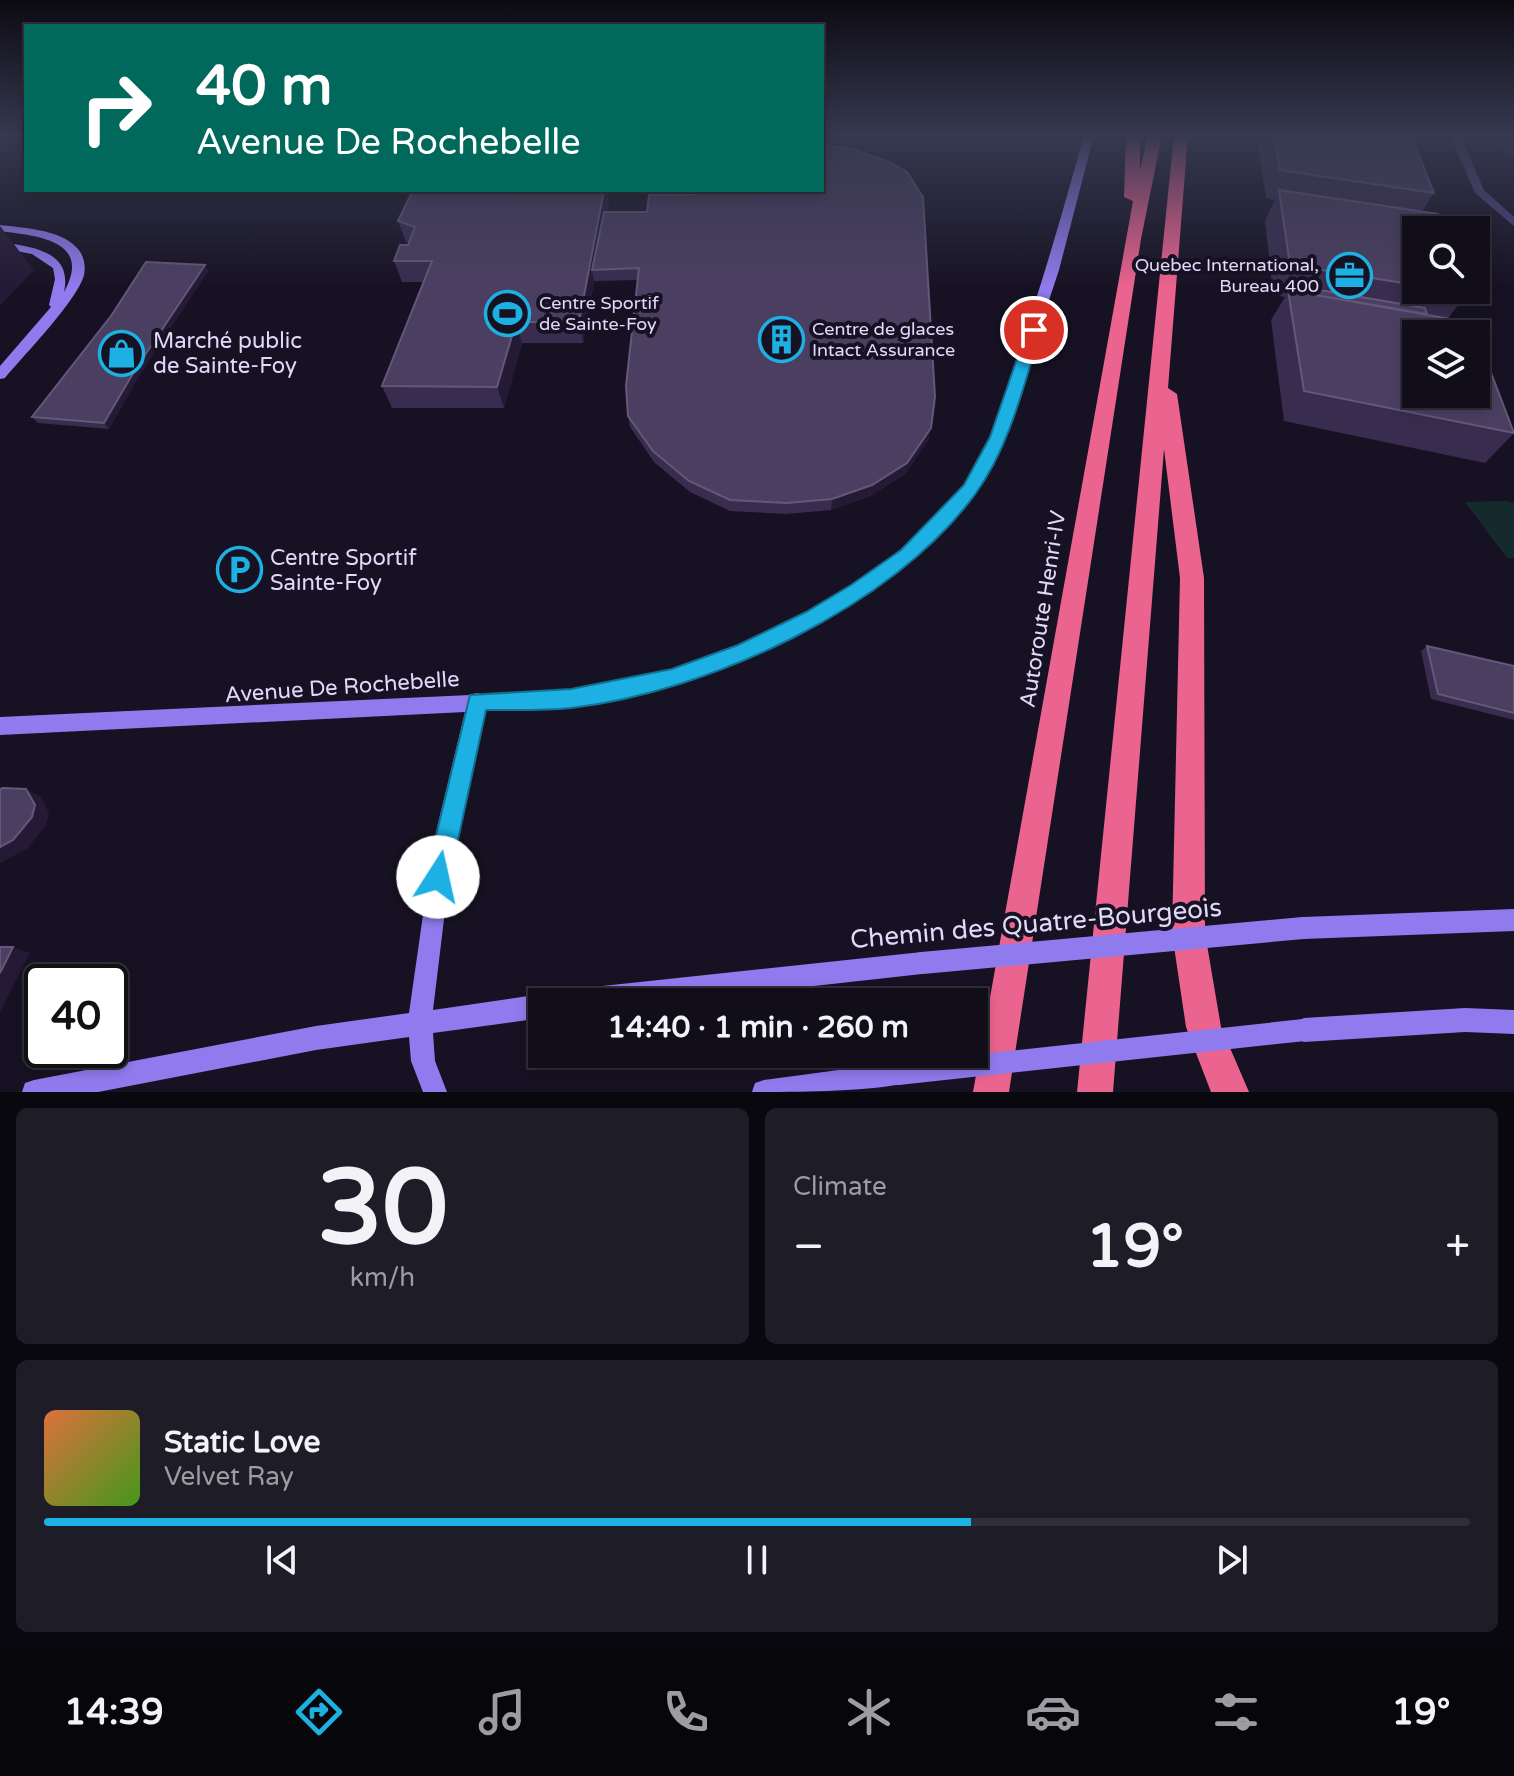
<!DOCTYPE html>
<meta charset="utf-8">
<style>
body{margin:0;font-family:"Varela Round",sans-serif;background:#1e1c27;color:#f1f3f6;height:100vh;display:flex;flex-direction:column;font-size:30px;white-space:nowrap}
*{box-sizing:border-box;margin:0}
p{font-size:26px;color:#9c9ca2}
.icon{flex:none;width:44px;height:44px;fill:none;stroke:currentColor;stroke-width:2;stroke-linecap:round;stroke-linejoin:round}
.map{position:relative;height:1092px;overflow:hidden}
.side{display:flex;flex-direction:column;gap:16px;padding:16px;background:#09080e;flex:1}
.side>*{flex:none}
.banner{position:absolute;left:24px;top:24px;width:800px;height:168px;border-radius:0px;box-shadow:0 4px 12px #0003,0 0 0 2px #302e39;background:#00695c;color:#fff;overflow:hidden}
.controls{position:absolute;left:1402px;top:216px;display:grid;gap:16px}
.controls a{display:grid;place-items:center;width:88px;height:88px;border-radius:0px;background:#110e1a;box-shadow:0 4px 12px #0003,0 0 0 2px #302e39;font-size:40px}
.speed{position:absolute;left:24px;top:964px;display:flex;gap:16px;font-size:40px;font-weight:700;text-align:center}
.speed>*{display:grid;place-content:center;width:104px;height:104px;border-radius:50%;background:#110e1a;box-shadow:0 4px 12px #0003,0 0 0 2px #302e39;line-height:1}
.speed .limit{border:4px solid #111;border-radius:12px;background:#fff;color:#111}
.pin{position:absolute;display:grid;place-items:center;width:68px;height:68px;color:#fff;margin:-34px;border:4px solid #fff;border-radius:50%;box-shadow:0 2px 8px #0007}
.me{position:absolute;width:88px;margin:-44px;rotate:10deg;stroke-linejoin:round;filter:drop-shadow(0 0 6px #0008)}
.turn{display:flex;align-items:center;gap:28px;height:168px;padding:0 40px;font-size:36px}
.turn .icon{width:104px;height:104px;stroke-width:2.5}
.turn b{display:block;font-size:56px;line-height:68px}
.big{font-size:60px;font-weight:800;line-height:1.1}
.side .tile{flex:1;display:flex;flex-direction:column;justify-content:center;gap:12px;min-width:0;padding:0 28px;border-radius:12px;background:#1e1c27}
.side .dial{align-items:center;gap:0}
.dial b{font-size:104px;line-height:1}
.song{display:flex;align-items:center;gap:24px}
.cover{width:96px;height:96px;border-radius:12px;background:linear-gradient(135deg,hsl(20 70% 55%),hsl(100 70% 35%))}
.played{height:8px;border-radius:4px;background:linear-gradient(90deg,#1cb0e3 65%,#302e39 65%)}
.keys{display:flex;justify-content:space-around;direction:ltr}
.heat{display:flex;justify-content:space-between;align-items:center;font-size:44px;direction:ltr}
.side .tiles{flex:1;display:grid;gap:16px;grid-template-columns:1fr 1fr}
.tile:last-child{grid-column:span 2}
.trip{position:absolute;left:528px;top:988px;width:460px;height:80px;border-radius:0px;background:#110e1a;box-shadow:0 4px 12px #0003,0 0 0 2px #302e39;font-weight:800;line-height:80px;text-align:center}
.tabs{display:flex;height:128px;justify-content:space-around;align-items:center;background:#07060a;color:#9c9ca2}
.tabs .icon{width:56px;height:56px}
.tabs .selected{color:#1cb0e3}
.tabs b{font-size:36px;color:#f1f3f6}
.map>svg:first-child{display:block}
.green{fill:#152a2d}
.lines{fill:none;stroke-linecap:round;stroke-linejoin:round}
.street{fill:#4e427d;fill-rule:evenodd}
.secondary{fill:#907bee;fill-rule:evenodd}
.highway{fill:#eb638f;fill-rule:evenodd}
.secondary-bridge{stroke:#907bee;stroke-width:22}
.wall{fill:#392d4f}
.shaded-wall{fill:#241a36}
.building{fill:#4b3f61;stroke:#635879;stroke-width:2;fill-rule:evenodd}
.route{fill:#1cb0e3;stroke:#127294;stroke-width:2}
.labels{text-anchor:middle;stroke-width:8;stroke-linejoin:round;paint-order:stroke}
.far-poi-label{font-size:18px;fill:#e2d9fa;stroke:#171223;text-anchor:start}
.poi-label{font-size:22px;fill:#e2d9fa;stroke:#171223;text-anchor:start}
.street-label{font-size:22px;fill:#e2d9fa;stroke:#171223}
.near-street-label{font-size:26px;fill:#e2d9fa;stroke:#171223}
</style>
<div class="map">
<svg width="1514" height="1092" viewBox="0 0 1514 1092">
<rect width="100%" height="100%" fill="#171223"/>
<path class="green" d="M 866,135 L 1018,135 L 964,143 Z
M 1507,501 L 1514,503 L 1514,558 L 1507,558 L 1465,502 Z"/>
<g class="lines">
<path class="street" d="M 1450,135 L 1460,135 L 1484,190 L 1514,217 L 1514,226 L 1475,193 Z"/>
<path class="secondary" d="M 1084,135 L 1094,135 L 1059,270 L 998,454 L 975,493 L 913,559 L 819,623 L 751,656 L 672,686 L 571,707 L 484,711 L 453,845 L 433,1010 L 542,994 L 550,998 L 552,1002 L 542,1002 L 542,1018 L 433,1033 L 435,1061 L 447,1092 L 423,1092 L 411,1061 L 409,1037 L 316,1050 L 98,1092 L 22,1092 L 25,1083 L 34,1080 L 316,1026 L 409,1013 L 433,845 L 465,712 L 0,735 L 0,717 L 470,695 L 477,693 L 483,695 C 547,692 612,689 674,669 C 783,635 923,559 981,458 C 996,433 1002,400 1012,372 C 1039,294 1062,215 1084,135 Z
M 0,225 C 23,228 59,229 76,247 C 84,254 86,266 84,275 C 77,301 24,355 5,378 L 0,379 L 0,366 L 51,307 L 49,305 L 55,279 L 53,268 L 32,254 L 0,248 L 0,242 C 31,247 73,250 64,292 C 93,240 37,236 0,231 Z
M 1514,909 L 1514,931 L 1303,939 L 1295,936 L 1292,928 L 1295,920 L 1303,917 Z
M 922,952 L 930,955 L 933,963 L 930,971 L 922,974 L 670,1002 L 553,1002 L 557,994 L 565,990 Z
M 1465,1008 L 1514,1010 L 1514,1034 L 1465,1032 L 1304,1042 L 1296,1038 L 1292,1030 L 1296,1022 L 1304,1018 Z
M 898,1062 L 907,1065 L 910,1074 L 907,1083 C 864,1092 798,1092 752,1092 L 755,1083 L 764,1080 Z"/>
<path class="highway" d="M 1126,135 L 1140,135 L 1140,170 L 1148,135 L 1162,135 L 1141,239 L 1009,1092 L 973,1092 L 1133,201 L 1124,197 Z
M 1174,135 L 1188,135 L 1168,388 L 1177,394 L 1204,578 L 1205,933 L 1221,1027 L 1249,1092 L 1211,1092 L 1186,1027 L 1172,933 L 1180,578 L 1164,449 L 1113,1092 L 1077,1092 Z"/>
<path class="secondary-bridge" d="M 922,963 L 1303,928
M 898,1074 L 1304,1030"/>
</g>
<path class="wall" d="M 1259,135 L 1411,135 L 1434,193 L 1422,211 L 1416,230 L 1416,290 L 1465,290 L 1467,294 L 1448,318 L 1514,433 L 1485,463 L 1284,421 L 1271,320 L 1285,297 L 1273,295 L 1265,220 L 1275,200 L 1266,198 L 1257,140 Z
M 1497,135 L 1514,135 L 1514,155 L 1506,154 Z
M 609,202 L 607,212 L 929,439 L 905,474 L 870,496 L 831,510 L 786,514 L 730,511 L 690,492 L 654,462 L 630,427 L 628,416 L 638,280 L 594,281 L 583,343 L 522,343 L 504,408 L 392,408 L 382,386 L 423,282 L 402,282 L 394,261 L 409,243 L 406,242 L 398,221 Z
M 205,265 L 208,271 L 139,376 L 109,429 L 38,423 L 32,417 Z
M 1427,646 L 1514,666 L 1514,720 L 1431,699 L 1421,651 Z"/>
<path class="shaded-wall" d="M 604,190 L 607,190 L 609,202 L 596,270 L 592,270 L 594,281 L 583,343 L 579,322 Z
M 0,226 L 34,270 L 0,306 Z
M 205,265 L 208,271 L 139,376 L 109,429 L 104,423 L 135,370 Z
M 516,322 L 522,343 L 504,408 L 497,387 Z
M 931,428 L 929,439 L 905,474 L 870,496 L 831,510 L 832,499 Z
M 26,789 L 41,797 L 49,813 L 46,825 L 28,848 L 0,863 L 0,847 Z
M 13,947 L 30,953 L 0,1012 L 0,973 Z"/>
<path class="building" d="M 1274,135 L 1411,135 L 1434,193 L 1280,170 Z
M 822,145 L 853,149 L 889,162 L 907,172 L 923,197 L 935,397 L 931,428 L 907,463 L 872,485 L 832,499 L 787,503 L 730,500 L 689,481 L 653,451 L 628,416 L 626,386 L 639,268 L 592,270 L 604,212 L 647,212 L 649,195 L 695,194 L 697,190 L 822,190 Z
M 413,190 L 604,190 L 579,322 L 516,322 L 497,387 L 382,386 L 432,261 L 394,261 L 400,245 L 408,245 L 415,227 L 398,221 Z
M 1279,190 L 1438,214 L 1444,230 L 1416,230 L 1416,285 L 1290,265 Z
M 146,262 L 205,265 L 135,370 L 104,423 L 32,417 L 111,316 Z
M 1302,287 L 1425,308 L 1427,314 L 1303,293 Z
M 1288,290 L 1472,323 L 1514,433 L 1304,391 ZM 1416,334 L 1476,334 L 1476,394 L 1416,394 Z
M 1445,290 L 1465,290 L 1467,294 Z
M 1427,646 L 1514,666 L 1514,713 L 1438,694 Z
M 3,788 L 26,789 L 35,805 L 32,817 L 13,840 L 0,847 L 0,789 Z
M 0,947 L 13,947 L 0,973 Z"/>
<linearGradient id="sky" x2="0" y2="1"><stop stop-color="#0d0a13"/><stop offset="0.47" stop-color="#363950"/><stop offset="1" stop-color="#363950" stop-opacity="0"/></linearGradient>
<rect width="1514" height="288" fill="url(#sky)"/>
<path class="route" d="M 1034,325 L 1041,330 C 1024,384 1010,446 976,493 C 894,607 708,692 571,708 C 543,711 514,710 486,710 L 450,877 L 446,885 L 438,889 L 429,885 L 426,877 L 470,695 L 571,689 L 672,669 L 738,645 L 806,612 L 851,585 L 901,550 L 964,485 L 990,437 L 1027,330 Z"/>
<defs>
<symbol id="office-ring" viewBox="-11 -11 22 22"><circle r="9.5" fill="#171223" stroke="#1cb0e3" stroke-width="1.5"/><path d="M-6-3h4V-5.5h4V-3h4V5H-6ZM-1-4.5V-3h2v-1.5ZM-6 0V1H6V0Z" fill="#1cb0e3"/></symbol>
<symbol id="stadium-ring" viewBox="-11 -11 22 22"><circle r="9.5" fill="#171223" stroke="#1cb0e3" stroke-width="1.5"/><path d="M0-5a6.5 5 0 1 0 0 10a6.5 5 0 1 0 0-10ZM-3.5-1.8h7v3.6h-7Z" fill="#1cb0e3"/></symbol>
<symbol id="building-ring" viewBox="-11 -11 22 22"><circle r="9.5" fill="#171223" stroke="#1cb0e3" stroke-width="1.5"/><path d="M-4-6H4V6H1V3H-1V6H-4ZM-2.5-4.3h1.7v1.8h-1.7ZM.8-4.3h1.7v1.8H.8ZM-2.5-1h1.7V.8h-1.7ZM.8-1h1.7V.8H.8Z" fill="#1cb0e3"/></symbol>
<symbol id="shop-ring" viewBox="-11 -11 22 22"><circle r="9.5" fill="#171223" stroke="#1cb0e3" stroke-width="1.5"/><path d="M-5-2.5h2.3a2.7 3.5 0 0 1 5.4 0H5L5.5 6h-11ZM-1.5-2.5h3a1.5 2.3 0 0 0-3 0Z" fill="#1cb0e3"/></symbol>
<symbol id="parking-ring" viewBox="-11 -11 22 22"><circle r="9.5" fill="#171223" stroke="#1cb0e3" stroke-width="1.5"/><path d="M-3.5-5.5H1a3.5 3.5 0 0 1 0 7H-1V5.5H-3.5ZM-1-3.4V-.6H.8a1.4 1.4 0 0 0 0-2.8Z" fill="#1cb0e3"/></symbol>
</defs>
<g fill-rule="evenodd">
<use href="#office-ring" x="1324" y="250" width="51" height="51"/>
<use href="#stadium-ring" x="482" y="288" width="51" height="51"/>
<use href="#building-ring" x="756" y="314" width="51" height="51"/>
<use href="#shop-ring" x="96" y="328" width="51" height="51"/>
<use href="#parking-ring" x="214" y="544" width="51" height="51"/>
</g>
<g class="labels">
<g class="far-poi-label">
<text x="1319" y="271" text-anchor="end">Quebec International,<tspan x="1319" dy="21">Bureau 400</tspan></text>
<text x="539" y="309">Centre Sportif<tspan x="539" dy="21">de Sainte-Foy</tspan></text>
<text x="812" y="335">Centre de glaces<tspan x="812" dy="21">Intact Assurance</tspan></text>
</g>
<g class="poi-label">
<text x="153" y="348">Marché public<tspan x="153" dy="25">de Sainte-Foy</tspan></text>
<text x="270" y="565">Centre Sportif<tspan x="270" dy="25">Sainte-Foy</tspan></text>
</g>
<g class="street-label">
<text transform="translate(1042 609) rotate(-81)" y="8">Autoroute Henri-IV</text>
<text transform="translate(342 686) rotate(-4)" y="8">Avenue De Rochebelle</text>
</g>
<g class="near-street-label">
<text transform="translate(1036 923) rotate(-5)" y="9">Chemin des Quatre-Bourgeois</text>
</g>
</g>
</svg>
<div class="controls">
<a><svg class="icon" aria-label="search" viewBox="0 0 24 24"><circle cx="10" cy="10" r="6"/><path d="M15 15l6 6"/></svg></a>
<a><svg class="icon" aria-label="layers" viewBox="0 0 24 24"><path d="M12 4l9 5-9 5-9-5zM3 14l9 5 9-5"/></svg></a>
</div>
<div class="speed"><div class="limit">40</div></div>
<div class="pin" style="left:1034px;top:330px;background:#d93025"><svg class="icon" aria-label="arrive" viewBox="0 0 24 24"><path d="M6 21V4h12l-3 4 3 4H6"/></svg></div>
<svg class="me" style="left:438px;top:877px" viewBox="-20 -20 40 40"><circle r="19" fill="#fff"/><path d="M0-13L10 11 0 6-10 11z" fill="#1cb0e3"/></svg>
<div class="trip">14:40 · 1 min · 260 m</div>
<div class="banner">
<div class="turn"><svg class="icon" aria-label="right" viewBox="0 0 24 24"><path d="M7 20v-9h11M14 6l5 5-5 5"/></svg><div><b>40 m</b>Avenue De Rochebelle</div></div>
</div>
</div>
<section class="side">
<div class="tiles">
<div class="tile dial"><b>30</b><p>km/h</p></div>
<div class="tile"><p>Climate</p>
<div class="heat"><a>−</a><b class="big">19°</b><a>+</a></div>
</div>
<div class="tile">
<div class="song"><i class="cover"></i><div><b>Static Love</b><p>Velvet Ray</p></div></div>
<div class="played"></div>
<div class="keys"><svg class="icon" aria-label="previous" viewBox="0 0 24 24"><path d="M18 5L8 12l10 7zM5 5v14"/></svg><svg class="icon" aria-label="pause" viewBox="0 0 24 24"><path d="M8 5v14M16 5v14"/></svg><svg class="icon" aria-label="next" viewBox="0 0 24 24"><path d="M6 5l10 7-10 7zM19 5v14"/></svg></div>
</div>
</div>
</section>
<nav class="tabs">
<b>14:39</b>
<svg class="icon selected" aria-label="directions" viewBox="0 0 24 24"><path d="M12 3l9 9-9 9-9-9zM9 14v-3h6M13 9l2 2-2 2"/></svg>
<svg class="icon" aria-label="music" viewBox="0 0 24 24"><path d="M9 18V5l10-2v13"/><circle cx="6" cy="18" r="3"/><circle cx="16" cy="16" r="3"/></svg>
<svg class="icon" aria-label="phone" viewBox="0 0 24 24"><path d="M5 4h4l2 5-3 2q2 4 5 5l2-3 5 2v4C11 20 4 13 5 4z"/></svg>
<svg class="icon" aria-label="climate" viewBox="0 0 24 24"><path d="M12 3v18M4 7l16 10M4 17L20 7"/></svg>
<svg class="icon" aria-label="car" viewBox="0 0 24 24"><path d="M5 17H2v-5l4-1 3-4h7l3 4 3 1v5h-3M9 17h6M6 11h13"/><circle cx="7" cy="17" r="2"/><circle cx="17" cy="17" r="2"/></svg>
<svg class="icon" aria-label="filters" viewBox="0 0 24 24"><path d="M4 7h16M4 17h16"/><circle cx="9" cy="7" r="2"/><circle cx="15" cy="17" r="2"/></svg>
<b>19°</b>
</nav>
